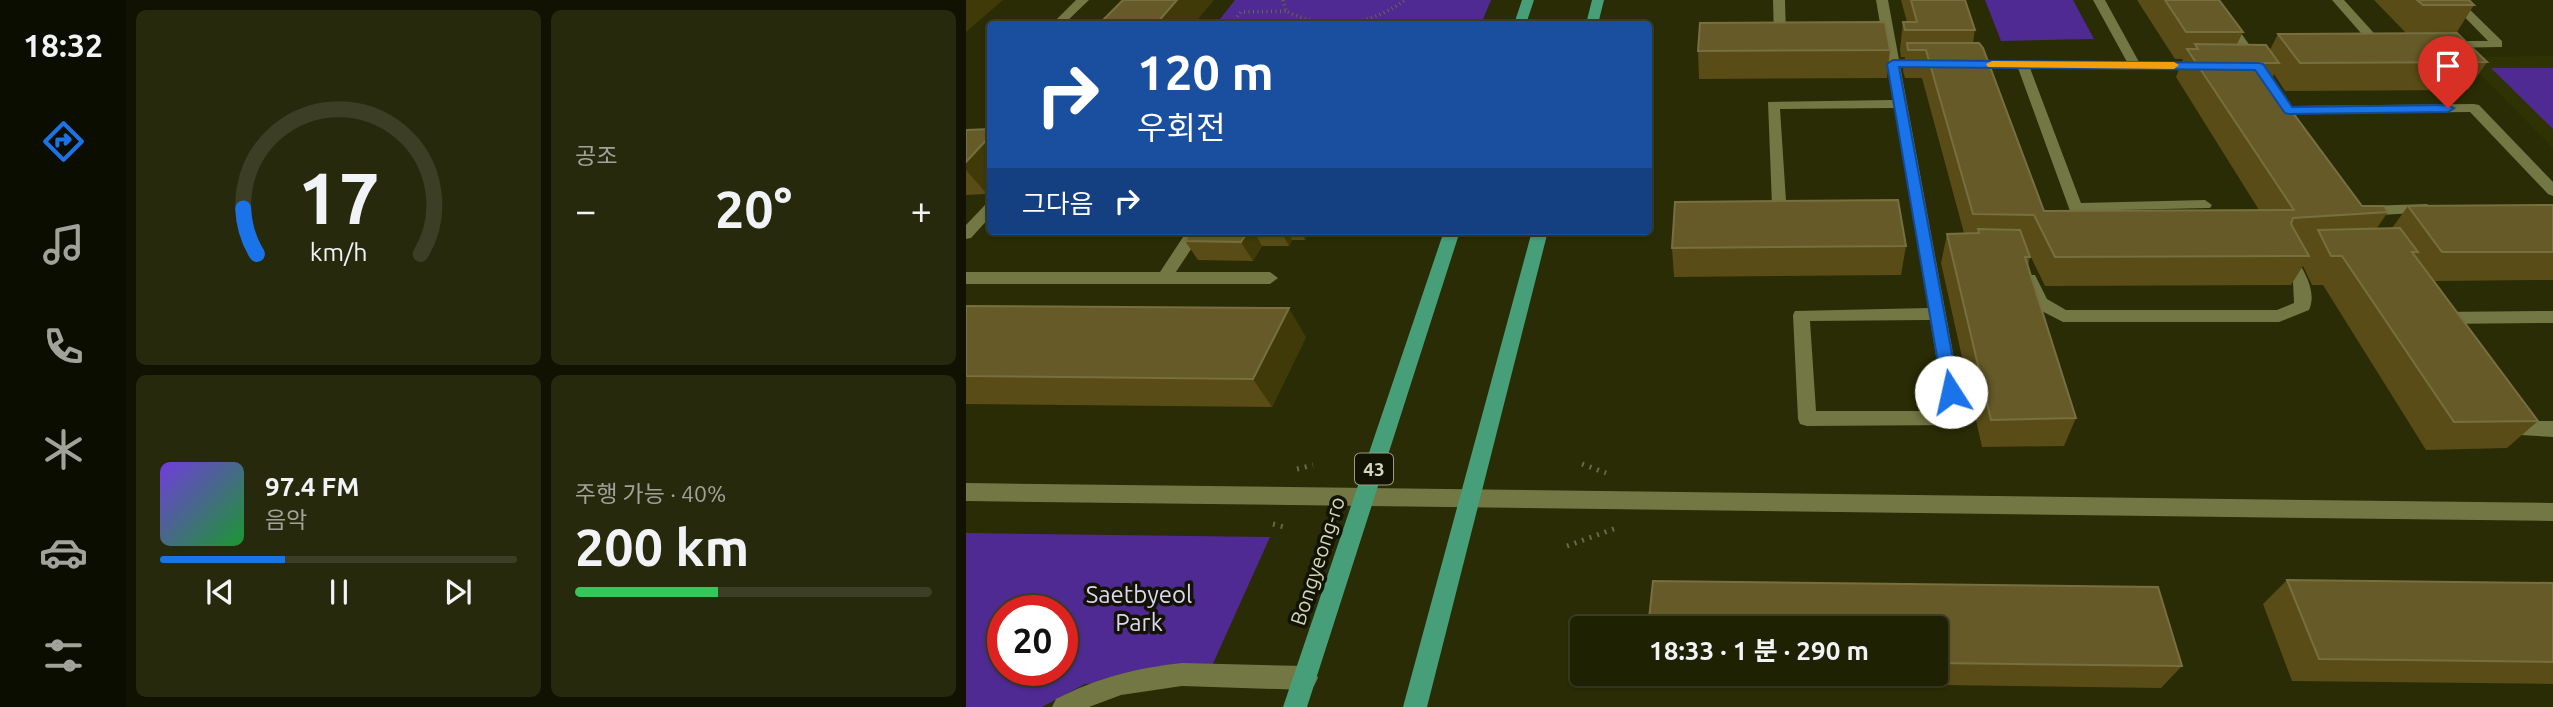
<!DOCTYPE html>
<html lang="ko">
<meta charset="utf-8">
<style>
body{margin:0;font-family:Ubuntu,"Noto Sans KR",sans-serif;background:#27290d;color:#f1f3f6;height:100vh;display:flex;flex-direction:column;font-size:26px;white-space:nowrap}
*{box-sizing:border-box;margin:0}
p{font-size:23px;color:#a1a39a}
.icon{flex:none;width:38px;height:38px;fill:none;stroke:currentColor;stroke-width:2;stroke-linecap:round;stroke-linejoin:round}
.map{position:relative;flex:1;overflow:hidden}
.drawer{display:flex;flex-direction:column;gap:10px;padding:10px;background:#111202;width:840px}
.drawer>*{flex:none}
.banner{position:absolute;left:21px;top:21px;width:665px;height:214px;border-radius:7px;box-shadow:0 2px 5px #0004,0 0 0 2px #3c3e25;background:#1a4fa0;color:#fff;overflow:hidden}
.speed{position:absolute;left:21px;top:595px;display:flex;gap:14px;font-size:35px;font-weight:700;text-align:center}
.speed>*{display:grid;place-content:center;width:91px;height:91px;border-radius:50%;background:#1f2103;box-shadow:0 2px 5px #0004,0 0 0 2px #3c3e25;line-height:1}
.speed .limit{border:10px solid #d22;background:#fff;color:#111}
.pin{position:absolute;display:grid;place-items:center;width:60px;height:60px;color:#fff;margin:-72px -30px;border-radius:50% 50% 50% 0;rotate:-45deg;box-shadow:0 0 7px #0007}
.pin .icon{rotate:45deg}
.me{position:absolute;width:77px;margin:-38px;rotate:350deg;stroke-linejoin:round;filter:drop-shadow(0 0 5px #0008)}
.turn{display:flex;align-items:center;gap:24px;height:147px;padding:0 35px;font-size:32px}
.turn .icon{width:91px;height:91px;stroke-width:2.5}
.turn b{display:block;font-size:49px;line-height:60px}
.then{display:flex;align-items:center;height:66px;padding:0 35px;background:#0003;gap:14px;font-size:26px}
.big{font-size:52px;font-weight:700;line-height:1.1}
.drawer .card{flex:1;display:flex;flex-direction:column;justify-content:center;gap:10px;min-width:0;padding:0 24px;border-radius:10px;background:#27290d}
.drawer .dial{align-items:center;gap:0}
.dial svg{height:182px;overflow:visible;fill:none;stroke:#3c3e25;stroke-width:7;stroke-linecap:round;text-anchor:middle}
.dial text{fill:#f1f3f6;stroke:none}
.song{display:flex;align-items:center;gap:21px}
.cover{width:84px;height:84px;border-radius:10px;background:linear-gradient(135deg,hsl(260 70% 55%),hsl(130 70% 35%))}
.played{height:7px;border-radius:4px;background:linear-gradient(90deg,#1a73e8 35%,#3c3e25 35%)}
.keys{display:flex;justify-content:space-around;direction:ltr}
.heat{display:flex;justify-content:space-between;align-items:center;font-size:38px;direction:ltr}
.charge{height:10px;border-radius:5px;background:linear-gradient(90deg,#34c759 40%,#3c3e25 0)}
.drawer .tiles{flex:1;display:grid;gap:10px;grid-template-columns:repeat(2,1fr)}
.trip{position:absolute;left:604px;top:616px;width:378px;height:70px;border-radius:7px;background:#1f2103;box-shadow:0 2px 5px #0004,0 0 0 2px #3c3e25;font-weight:700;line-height:70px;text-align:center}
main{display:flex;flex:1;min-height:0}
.tab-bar{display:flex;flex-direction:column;width:126px;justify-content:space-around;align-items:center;background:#0c0d01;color:#a1a39a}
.tab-bar .icon{width:49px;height:49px}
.tab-bar .selected{color:#1a73e8}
.tab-bar b{font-size:32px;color:#f1f3f6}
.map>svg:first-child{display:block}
.built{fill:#2f3202}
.green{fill:#4f2a92;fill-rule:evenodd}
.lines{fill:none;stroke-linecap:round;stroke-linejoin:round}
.path-far1{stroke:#676a47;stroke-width:3.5;stroke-dasharray:1 3.5;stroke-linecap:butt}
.path{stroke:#676a47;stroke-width:5;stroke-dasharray:2 6;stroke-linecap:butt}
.lane{fill:#727744;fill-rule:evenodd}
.street{fill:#727744;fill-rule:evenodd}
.primary{fill:#469f78;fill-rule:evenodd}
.wall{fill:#594c16}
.shaded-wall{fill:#403908}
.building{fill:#665b28;stroke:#776f3f;stroke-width:2}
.route{fill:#1a73e8;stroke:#114b97;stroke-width:2}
.slow{fill:#f59e0b}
.labels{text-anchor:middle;stroke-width:7;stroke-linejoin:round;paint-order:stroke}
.shield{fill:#121302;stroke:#999c84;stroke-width:2}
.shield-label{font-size:19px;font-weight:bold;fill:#d3d7bc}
.street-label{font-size:21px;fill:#d3d7bc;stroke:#121302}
.near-park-label{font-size:24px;fill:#dbd6f3;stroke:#121302}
</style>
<main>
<nav class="tab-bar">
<b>18:32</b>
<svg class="icon selected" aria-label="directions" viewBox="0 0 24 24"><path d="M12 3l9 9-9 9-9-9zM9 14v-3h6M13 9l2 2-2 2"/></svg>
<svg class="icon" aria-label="music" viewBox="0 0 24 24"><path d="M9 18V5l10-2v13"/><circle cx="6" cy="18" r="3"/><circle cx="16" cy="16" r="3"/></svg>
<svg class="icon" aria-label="phone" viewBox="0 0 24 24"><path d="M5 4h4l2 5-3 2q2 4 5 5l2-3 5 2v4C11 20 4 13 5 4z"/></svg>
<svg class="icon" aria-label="climate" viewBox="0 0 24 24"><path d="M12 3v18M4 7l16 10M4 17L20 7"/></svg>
<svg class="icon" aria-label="car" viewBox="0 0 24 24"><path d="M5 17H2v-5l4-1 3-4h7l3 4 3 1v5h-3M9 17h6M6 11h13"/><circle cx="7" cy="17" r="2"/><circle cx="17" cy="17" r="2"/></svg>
<svg class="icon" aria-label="filters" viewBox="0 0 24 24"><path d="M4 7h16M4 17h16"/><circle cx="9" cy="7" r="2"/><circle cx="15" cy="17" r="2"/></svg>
</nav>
<section class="drawer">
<div class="tiles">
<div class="card dial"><svg viewBox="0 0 100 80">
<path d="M14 69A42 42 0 1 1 86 69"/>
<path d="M14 69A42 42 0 0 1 8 49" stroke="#1a73e8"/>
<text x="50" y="56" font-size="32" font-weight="700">17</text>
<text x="50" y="72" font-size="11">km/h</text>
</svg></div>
<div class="card"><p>공조</p>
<div class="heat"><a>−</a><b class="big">20°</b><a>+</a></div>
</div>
<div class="card">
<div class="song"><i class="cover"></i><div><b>97.4 FM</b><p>음악</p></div></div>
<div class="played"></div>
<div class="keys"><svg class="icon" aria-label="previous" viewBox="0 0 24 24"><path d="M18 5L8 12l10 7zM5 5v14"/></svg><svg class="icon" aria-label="pause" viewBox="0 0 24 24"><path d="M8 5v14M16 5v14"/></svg><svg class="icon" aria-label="next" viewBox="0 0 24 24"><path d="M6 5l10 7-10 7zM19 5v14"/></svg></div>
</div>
<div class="card"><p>주행 가능 · 40%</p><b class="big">200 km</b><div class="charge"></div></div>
</div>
</section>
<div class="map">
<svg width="1587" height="707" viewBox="0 0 1587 707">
<rect width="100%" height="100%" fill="#292c04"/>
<path class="built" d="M 1587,56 L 1587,148 L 1497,57 Z"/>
<path class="green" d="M 269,0 L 525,0 L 515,24 L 250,24 Z
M 1019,0 L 1107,0 L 1128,39 L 1035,41 Z
M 1525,68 L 1587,68 L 1587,129 Z
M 0,533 L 304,537 L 240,679 L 119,684 L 76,707 L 0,707 ZM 37,611 L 96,611 L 96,670 L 37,670 Z"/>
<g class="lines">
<path class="path-far1" d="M 317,0 L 320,11 C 359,31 404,26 439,0
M 266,24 L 275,12 L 320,11"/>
<path class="path" d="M 616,464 L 640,473
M 331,469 L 347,465
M 307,524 L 322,528
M 601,546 L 653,527"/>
<path class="lane" d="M 110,0 L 123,0 L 98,24 L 86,24 Z
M 807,0 L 819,0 L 820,35 L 825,36 L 825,42 L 814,43 L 808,39 Z
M 910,0 L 922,0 L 999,418 L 997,423 L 990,425 L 841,426 L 834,424 L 832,419 L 827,315 L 829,311 L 962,308 L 929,108 L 814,109 L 820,201 L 835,203 L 837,206 C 831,213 812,213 806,206 L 802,102 L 927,100 ZM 964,320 L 979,411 L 850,411 L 844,321 Z
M 1127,0 L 1139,0 L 1173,62 L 1237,62 L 1243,66 L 1237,70 L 1064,68 L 1115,203 L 1239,200 L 1246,205 L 1244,208 L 1104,211 L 1052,68 L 1002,68 L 996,64 L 1002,60 L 1161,62 Z
M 1240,0 L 1252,0 L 1296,63 L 1294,66 L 1286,66 Z
M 1366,0 L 1378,0 L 1416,42 L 1416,48 L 1408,48 Z
M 1482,0 L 1494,0 L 1536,41 L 1536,47 L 1476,48 L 1474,45 L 1480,41 L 1522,41 Z
M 1508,104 L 1513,105 L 1587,182 L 1587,196 L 1582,194 L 1504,112 L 1323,114 L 1316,110 L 1323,106 Z
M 24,203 L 24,217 L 5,238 L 0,239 L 0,225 L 19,205 Z
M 1461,204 L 1468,209 L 1466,212 L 1398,216 L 1390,211 L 1398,206 Z
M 221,231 L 237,231 L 210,272 L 304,272 L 312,278 L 304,284 L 0,284 L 0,272 L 194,272 Z
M 1320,250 L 1326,251 C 1336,268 1352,290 1343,310 L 1313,322 L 1097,322 L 1068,307 L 1055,279 L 1057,275 L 1069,275 L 1081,299 L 1100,310 L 1311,310 L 1328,303 L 1327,282 L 1312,255 Z
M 1587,311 L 1587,323 L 1471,324 L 1463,318 L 1471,312 Z
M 1542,418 L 1549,421 L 1587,421 L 1587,437 L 1537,434 L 1533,426 L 1535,421 Z
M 216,663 L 340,666 L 348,670 L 352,678 L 348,686 L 340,690 L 216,686 L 155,695 L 123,707 L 86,707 L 90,699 C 131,678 170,668 216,663 Z"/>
<path class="street" d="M 0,483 L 1587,503 L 1587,521 L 0,501 Z"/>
<path class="primary" d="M 556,0 L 568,0 L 560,24 L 548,24 Z
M 626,0 L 638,0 L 632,24 L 620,24 Z
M 478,231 L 494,231 L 341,707 L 317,707 Z
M 566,231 L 582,231 L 461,707 L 437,707 Z"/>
</g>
<path class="wall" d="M 935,0 L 999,0 L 1009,30 L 1007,43 L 1078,211 L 1293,210 L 1210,77 L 1217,59 L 1209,59 L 1171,0 L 1253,0 L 1277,32 L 1271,44 L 1304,50 L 1312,34 L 1521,62 L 1502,90 L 1319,91 L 1308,74 L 1304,82 L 1396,206 L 1422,212 L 1411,228 L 1426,228 L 1442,206 L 1587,205 L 1587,280 L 1468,281 L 1572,421 L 1541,448 L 1460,450 L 1357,285 L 1346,285 L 1337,266 L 1325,285 L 1079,286 L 1062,251 L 1064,257 L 1062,266 L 1110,418 L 1098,446 L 1016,447 L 975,263 L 981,234 L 998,233 L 956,78 L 939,78 L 937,71 L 939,57 L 935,57 L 934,50 L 937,22 L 941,22 Z
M 1408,0 L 1503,0 L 1508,5 L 1491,32 L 1440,33 Z
M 924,50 L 921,78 L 733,79 L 732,51 Z
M 24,129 L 24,190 L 21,194 L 0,195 L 0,130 Z
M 226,231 L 344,231 L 339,240 L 326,240 L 323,246 L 296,246 L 287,261 L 232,260 L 219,241 Z
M 940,246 L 935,275 L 708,277 L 706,248 Z
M 0,306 L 340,337 L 306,407 L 0,404 Z
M 1321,580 L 1587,583 L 1587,684 L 1326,681 L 1297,604 Z
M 970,628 L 1216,666 L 1195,688 L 684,681 L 682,674 L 970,674 Z"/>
<path class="shaded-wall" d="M 0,0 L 37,0 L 0,32 Z
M 211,0 L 248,0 L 228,24 L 190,24 Z
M 24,136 L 24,190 L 21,194 L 0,170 L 0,162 Z
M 282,231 L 288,231 L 296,246 L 287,261 L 275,242 Z
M 315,231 L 321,231 L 326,240 L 323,246 Z
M 334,231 L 344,231 L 339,240 Z
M 323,308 L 340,337 L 306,407 L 287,379 Z"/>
<path class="building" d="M 157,0 L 211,0 L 190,24 L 133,24 Z
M 945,0 L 999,0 L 1009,30 L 939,30 L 937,22 L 951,22 Z
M 1199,0 L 1253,0 L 1277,32 L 1220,32 Z
M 1451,0 L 1503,0 L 1508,5 L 1457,5 Z
M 919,22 L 924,50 L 732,51 L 734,23 Z
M 1491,33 L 1521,62 L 1334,63 L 1312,34 Z
M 941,43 L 1013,43 L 1017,48 L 1078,211 L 1328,210 L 1221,49 L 1232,49 L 1229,44 L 1300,45 L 1313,63 L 1290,63 L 1396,206 L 1418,206 L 1422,212 L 1327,218 L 1325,224 L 1343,256 L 1089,257 L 1068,215 L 1007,214 L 960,50 L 942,50 Z
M 24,129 L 24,136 L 0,162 L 0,130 Z
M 932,200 L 940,246 L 706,248 L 709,202 Z
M 1587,205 L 1587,252 L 1476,252 L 1442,206 Z
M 1434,228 L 1452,252 L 1446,252 L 1572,421 L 1488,422 L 1376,256 L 1365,256 L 1352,230 Z
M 1012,229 L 1054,230 L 1064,257 L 1059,257 L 1110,418 L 1025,420 L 981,234 L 1013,233 Z
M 226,231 L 282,231 L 275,242 L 219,241 Z
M 0,306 L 323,308 L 287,379 L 0,376 Z
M 1321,580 L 1587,583 L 1587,662 L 1353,659 Z
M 687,581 L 1192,587 L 1216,666 L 970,663 L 970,628 L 682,628 Z"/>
<path class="route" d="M 927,60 L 1293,63 L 1297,64 L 1326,107 L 1482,105 L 1488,108 L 1482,112 L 1323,114 L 1319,113 L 1289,70 L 933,67 L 993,392 L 991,397 L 979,397 L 977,392 L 921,64 Z"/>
<path class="slow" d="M 1026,61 L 1208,62 L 1213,65 L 1208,69 L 1022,67 L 1020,64 Z"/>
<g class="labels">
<rect class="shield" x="389" y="453.5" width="38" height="31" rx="5"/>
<g class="shield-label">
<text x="408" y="476">43</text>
</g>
<g class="street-label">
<text transform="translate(352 561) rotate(-72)" y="7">Bongyeong-ro</text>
</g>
<g class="near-park-label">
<text x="173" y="603">Saetbyeol<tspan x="173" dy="28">Park</tspan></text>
</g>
</g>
</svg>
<div class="speed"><div class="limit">20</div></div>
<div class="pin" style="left:1482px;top:108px;background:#d93025"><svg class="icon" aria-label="arrive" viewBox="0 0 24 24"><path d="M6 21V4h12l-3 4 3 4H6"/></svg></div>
<svg class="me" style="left:985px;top:392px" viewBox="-20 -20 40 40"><circle r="19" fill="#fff"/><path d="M0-13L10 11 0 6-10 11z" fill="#1a73e8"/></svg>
<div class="trip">18:33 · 1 분 · 290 m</div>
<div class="banner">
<div class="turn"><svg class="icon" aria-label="right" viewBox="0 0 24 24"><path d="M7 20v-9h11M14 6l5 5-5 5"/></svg><div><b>120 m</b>우회전</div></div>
<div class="then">그다음<svg class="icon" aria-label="right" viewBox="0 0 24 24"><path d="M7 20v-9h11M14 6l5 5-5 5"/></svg></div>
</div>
</div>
</main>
